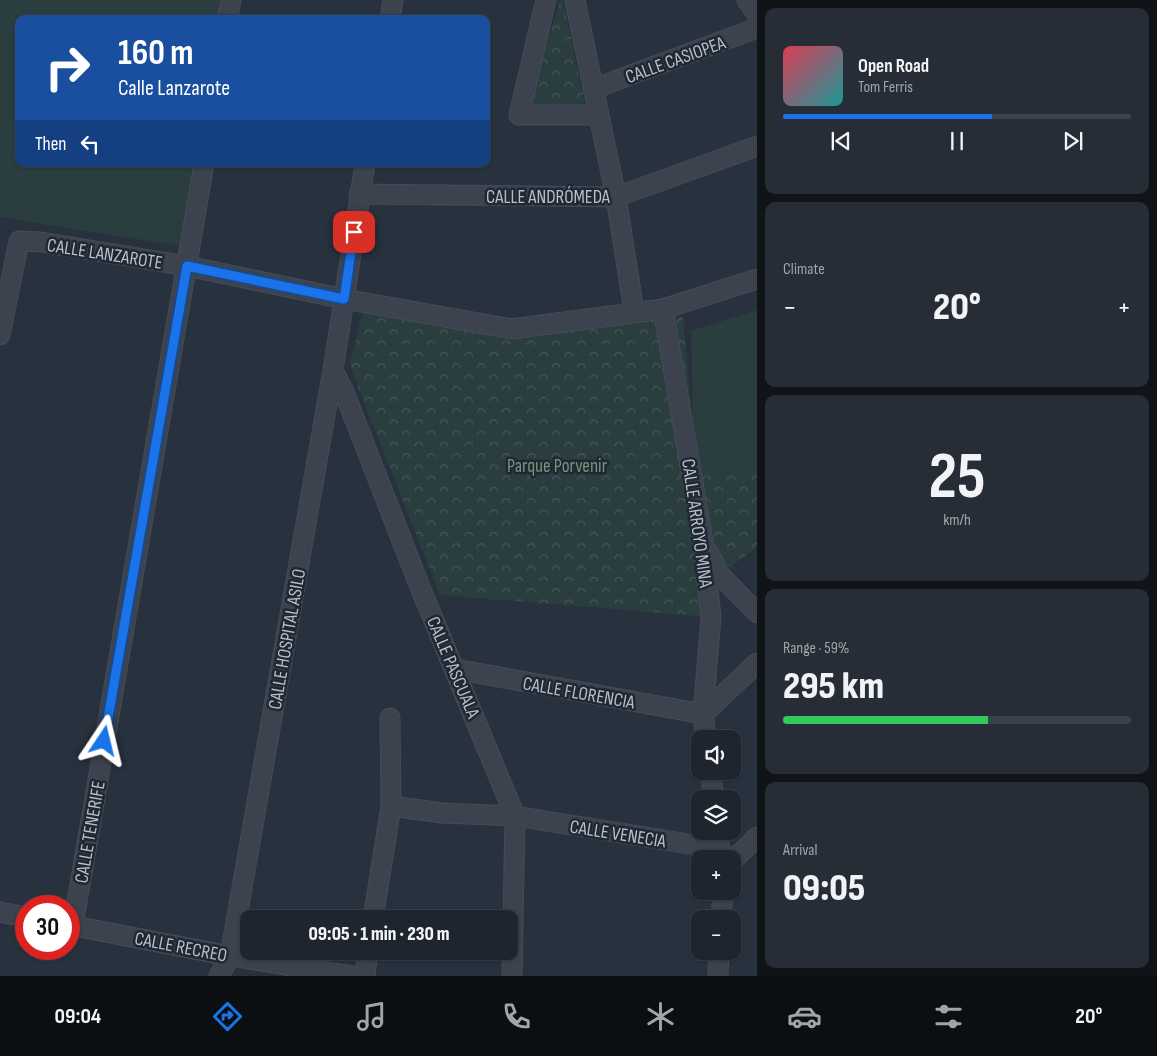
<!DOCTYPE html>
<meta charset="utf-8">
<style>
body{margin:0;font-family:"Sofia Sans Condensed",sans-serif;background:#262d36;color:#f1f3f6;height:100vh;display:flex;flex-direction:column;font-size:19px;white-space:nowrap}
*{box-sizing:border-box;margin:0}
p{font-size:16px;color:#a1a5aa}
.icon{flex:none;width:28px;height:28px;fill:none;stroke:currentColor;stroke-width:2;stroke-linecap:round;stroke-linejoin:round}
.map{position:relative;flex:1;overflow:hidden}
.side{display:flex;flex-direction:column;gap:8px;padding:8px;background:#101419;width:400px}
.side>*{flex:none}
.hud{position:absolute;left:15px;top:15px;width:475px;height:152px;border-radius:10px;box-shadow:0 1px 4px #0004,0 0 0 1px #3c424a;background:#1a4fa0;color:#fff;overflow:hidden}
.controls{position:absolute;left:691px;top:730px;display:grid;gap:10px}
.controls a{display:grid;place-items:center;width:50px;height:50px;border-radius:10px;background:#1e252e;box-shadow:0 1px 4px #0004,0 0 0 1px #3c424a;font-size:25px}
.speed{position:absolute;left:15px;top:895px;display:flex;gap:10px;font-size:25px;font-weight:700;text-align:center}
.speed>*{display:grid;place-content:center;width:65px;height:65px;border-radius:50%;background:#1e252e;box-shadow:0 1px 4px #0004,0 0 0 1px #3c424a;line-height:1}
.speed .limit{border:8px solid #d22;background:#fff;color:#111}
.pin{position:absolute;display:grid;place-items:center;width:42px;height:42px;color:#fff;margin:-21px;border-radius:10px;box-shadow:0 2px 8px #0006}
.me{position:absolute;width:55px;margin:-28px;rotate:10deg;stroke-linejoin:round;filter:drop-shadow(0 0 4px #0008)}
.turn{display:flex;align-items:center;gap:18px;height:105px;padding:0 20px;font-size:22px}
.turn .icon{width:65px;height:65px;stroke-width:2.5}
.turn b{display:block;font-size:35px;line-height:42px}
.then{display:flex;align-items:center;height:48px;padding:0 20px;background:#0003;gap:10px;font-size:19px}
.big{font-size:38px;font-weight:800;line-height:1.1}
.side .widget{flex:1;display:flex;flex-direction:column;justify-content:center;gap:8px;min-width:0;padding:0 18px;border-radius:10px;background:#262d36}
.side .dial{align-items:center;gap:0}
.dial b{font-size:65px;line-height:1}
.song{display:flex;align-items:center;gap:15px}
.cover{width:60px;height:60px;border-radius:8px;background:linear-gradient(135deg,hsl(350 70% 55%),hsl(180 70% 35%))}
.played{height:5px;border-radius:2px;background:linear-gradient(90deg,#1a73e8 60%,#3c424a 60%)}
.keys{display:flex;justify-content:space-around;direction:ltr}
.heat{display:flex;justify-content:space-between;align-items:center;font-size:28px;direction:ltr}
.charge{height:8px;border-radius:4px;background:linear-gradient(90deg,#34c759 59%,#3c424a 0)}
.trip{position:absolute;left:240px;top:910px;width:278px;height:50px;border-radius:10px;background:#1e252e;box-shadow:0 1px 4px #0004,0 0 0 1px #3c424a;font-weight:800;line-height:50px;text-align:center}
.dock{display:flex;height:80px;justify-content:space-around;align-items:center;background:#0c0f12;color:#a1a5aa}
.dock .icon{width:35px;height:35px}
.dock .current{color:#1a73e8}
.dock b{font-size:22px;color:#f1f3f6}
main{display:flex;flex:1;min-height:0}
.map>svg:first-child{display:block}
.grass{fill:#2a3d3f}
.forest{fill:url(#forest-crowns)}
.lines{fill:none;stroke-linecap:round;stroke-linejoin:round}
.street-casing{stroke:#454c57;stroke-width:21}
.street{stroke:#3c434e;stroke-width:19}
.route-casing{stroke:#114b97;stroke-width:12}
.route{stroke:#1a73e8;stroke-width:9}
.labels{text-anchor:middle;stroke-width:5;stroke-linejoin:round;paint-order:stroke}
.street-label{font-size:19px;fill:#b8bfc9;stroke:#202833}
.park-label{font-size:19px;fill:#71987a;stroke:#202833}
</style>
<main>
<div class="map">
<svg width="757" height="976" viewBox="0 0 757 976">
<defs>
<pattern id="forest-crowns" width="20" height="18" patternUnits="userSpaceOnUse" patternTransform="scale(1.25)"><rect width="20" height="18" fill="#2a3d3f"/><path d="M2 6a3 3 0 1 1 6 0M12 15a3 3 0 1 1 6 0" fill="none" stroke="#475759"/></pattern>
</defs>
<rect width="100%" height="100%" fill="#28313e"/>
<path class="grass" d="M 0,0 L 220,0 L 217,19 L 19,19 L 19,164 L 194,164 L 180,246 L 0,217 Z
M 757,310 L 757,471 L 694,477 L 691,331 Z"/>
<path class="forest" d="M 560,0 L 563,0 L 585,105 L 529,104 Z
M 362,313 L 512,329 L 683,317 L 697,476 L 757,471 L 757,547 L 730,567 L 703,542 L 711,617 L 440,595 L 350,366 Z"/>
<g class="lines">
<defs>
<path id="street" d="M 546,0 L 519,115 L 599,115
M 575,0 L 616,197 L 634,311
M 747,0 L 757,14
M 227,19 L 231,0
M 390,19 L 393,0
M 593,89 L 757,28
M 359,194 L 616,197 L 757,146
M 663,309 L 703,541 L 711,617 L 703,714 L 706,739
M 0,335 L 19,241 L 41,242 L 187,266 L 344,299 L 512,329 L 663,309 L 757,279
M 333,370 L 344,392 L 420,587 L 515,816 L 512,976
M 708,552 L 720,575 L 757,613
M 455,669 L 703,714 L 757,663
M 390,718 L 391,806
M 710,771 L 714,799
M 718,831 L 720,859
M 732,861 L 757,837
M 0,912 L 26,917
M 373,919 L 391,806 L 442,813 L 515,816 L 720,849
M 721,919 L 723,891
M 69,925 L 230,956 L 353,976
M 73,925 L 204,164
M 219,976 L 230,956 L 333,370 L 365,164
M 365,976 L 368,951
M 718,976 L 719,951"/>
</defs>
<use href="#street" class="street-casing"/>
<use href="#street" class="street"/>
</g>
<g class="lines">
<defs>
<path id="route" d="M 104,741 L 187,266 L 344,299 L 354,232"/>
</defs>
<use href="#route" class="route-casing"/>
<use href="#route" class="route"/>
</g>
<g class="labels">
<g class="street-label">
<text transform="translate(675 59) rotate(-20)" y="7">CALLE CASIOPEA</text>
<text x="548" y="203">CALLE ANDRÓMEDA</text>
<text transform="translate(105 253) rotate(9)" y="7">CALLE LANZAROTE</text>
<text transform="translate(698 523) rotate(82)" y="7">CALLE ARROYO MINA</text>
<text transform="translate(286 639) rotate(-80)" y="7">CALLE HOSPITAL ASILO</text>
<text transform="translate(454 667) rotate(67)" y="7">CALLE PASCUALA</text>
<text transform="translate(579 692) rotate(10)" y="7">CALLE FLORENCIA</text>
<text transform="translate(89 832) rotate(-80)" y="7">CALLE TENERIFE</text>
<text transform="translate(618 833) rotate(9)" y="7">CALLE VENECIA</text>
<text transform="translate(181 946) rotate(11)" y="7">CALLE RECREO</text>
</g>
<g class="park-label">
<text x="557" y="472">Parque Porvenir</text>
</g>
</g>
</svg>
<div class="controls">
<a><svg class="icon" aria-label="sound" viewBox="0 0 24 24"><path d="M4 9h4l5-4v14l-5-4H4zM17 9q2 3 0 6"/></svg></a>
<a><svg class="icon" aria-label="layers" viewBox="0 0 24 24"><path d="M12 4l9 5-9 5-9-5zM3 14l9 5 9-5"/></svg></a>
<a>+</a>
<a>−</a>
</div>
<div class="speed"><div class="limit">30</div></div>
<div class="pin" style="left:354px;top:232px;background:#d93025"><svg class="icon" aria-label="arrive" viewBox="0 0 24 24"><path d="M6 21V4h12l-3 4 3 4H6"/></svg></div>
<svg class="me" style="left:104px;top:741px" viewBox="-20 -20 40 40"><path d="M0-17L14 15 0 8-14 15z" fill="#1a73e8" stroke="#fff" stroke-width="4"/></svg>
<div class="trip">09:05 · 1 min · 230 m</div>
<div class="hud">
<div class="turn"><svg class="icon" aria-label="right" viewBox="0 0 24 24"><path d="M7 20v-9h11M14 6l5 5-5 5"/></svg><div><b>160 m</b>Calle Lanzarote</div></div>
<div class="then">Then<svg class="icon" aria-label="left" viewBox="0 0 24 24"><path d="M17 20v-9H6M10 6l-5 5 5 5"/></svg></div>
</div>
</div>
<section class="side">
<div class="widget">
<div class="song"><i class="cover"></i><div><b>Open Road</b><p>Tom Ferris</p></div></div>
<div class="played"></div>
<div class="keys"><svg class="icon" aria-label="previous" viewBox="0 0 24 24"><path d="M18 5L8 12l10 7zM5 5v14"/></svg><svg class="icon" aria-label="pause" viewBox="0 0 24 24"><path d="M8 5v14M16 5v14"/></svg><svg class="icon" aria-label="next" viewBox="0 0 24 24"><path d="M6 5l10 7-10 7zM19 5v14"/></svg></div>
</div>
<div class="widget"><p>Climate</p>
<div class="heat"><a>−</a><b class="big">20°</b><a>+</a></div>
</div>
<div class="widget dial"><b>25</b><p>km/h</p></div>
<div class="widget"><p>Range · 59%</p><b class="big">295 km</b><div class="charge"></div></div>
<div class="widget"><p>Arrival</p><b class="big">09:05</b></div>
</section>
</main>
<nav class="dock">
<b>09:04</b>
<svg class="icon current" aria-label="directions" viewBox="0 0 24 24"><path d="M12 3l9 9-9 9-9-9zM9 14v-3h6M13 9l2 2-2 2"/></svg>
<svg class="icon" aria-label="music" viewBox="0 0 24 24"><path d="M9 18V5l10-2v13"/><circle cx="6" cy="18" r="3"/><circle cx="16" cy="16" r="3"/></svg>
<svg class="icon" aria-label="phone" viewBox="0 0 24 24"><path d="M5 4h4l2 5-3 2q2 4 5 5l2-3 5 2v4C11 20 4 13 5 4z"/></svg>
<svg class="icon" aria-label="climate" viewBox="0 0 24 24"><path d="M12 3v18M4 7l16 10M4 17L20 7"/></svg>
<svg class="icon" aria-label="car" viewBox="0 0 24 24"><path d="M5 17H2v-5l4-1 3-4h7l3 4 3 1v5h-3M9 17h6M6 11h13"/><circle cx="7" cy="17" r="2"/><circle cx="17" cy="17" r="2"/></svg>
<svg class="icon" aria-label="filters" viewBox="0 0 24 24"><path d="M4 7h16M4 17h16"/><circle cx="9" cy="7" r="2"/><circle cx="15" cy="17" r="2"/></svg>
<b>20°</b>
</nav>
